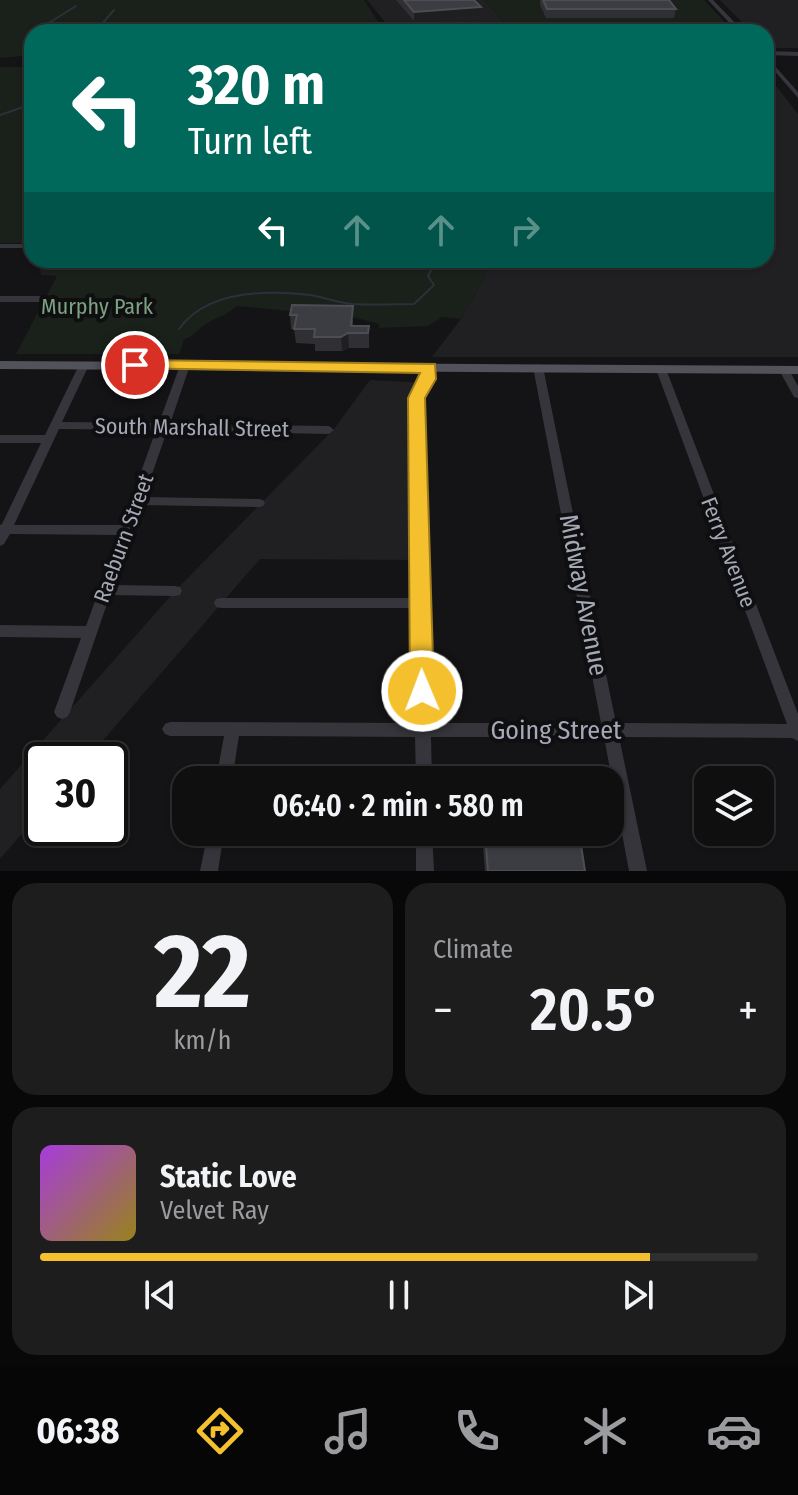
<!DOCTYPE html>
<meta charset="utf-8">
<style>
body{margin:0;font-family:"Fira Sans Condensed",sans-serif;background:#1d1d1e;color:#f1f3f6;height:100vh;display:flex;flex-direction:column;font-size:30px;white-space:nowrap}
*{box-sizing:border-box;margin:0}
p{font-size:26px;color:#9b9c9f}
.icon{flex:none;width:44px;height:44px;fill:none;stroke:currentColor;stroke-width:2;stroke-linecap:round;stroke-linejoin:round}
.map{position:relative;height:871px;overflow:hidden}
.sheet{display:flex;flex-direction:column;gap:12px;padding:12px;background:#080809;flex:1}
.sheet>*{flex:none}
.top-card{position:absolute;left:24px;top:24px;width:750px;height:244px;border-radius:24px;box-shadow:0 2px 6px #0004,0 0 0 2px #2f2f30;background:#00695c;color:#fff;overflow:hidden}
.buttons{position:absolute;left:694px;top:766px;display:grid;gap:16px}
.buttons a{display:grid;place-items:center;width:80px;height:80px;border-radius:16px;background:#0f0f10;box-shadow:0 2px 6px #0004,0 0 0 2px #2f2f30;font-size:40px}
.speed{position:absolute;left:24px;top:742px;display:flex;gap:16px;font-size:40px;font-weight:700;text-align:center}
.speed>*{display:grid;place-content:center;width:104px;height:104px;border-radius:50%;background:#0f0f10;box-shadow:0 2px 6px #0004,0 0 0 2px #2f2f30;line-height:1}
.speed .limit{border:4px solid #111;border-radius:12px;background:#fff;color:#111}
.pin{position:absolute;display:grid;place-items:center;width:68px;height:68px;color:#fff;margin:-34px;border:4px solid #fff;border-radius:50%;box-shadow:0 2px 8px #0007}
.me{position:absolute;width:88px;margin:-44px;rotate:359deg;stroke-linejoin:round;filter:drop-shadow(0 0 6px #0008)}
.turn{display:flex;align-items:center;gap:28px;height:168px;padding:0 32px;font-size:36px}
.turn .icon{width:104px;height:104px;stroke-width:2.5}
.turn b{display:block;font-size:56px;line-height:68px}
.lanes{display:flex;align-items:center;height:76px;padding:0 32px;background:#0003;justify-content:center;gap:40px;direction:ltr}
.lanes .off{opacity:.35}
.big{font-size:60px;font-weight:600;line-height:1.1}
.sheet .card{flex:1;display:flex;flex-direction:column;justify-content:center;gap:12px;min-width:0;padding:0 28px;border-radius:24px;background:#1d1d1e}
.sheet .dial{align-items:center;gap:0}
.dial b{font-size:104px;line-height:1}
.song{display:flex;align-items:center;gap:24px}
.cover{width:96px;height:96px;border-radius:12px;background:linear-gradient(135deg,hsl(280 70% 55%),hsl(50 70% 35%))}
.played{height:8px;border-radius:4px;background:linear-gradient(90deg,#f4c02d 85%,#2f2f30 85%)}
.keys{display:flex;justify-content:space-around;direction:ltr}
.heat{display:flex;justify-content:space-between;align-items:center;font-size:44px;direction:ltr}
.sheet .tiles{flex:1;display:grid;gap:12px;grid-template-columns:1fr 1fr}
.card:last-child{grid-column:span 2}
.trip{position:absolute;left:172px;top:766px;width:452px;height:80px;border-radius:24px;background:#0f0f10;box-shadow:0 2px 6px #0004,0 0 0 2px #2f2f30;font-weight:600;line-height:80px;text-align:center}
.menu{display:flex;height:128px;justify-content:space-around;align-items:center;background:#060606;color:#9b9c9f}
.menu .icon{width:56px;height:56px}
.menu .active{color:#f4c02d}
.menu b{font-size:36px;color:#f1f3f6}
.map>svg:first-child{display:block}
.built{fill:#202023}
.green{fill:#1a211b}
.lines{fill:none;stroke-linecap:round;stroke-linejoin:round}
.stream{stroke:#2a313a;stroke-width:2}
.minor{fill:#35353b;fill-rule:evenodd}
.major{fill:#51525a;fill-rule:evenodd}
.wall{fill:#303034}
.shaded-wall{fill:#1f1f22}
.building{fill:#3c3d42;stroke:#4d4e54;stroke-width:2}
.route{fill:#f4c02d;stroke:#9f7d1d;stroke-width:2}
.labels{text-anchor:middle;stroke-width:8;stroke-linejoin:round;paint-order:stroke}
.park-label{font-size:22px;fill:#7ca281;stroke:#0f0f11}
.street-label{font-size:22px;fill:#a5a9b6;stroke:#0f0f11}
.near-street-label{font-size:26px;fill:#a5a9b6;stroke:#0f0f11}
</style>
<div class="map">
<svg width="798" height="871" viewBox="0 0 798 871">
<rect width="100%" height="100%" fill="#141416"/>
<path class="built" d="M 367,0 L 484,0 L 513,32 L 393,32 Z
M 720,0 L 798,0 L 798,48 L 768,48 L 766,32 L 752,32 Z
M 766,73 L 798,114 L 798,357 L 432,357 L 461,319 L 482,282 L 489,260 L 766,260 Z
M 370,380 L 427,383 L 420,393 L 420,560 L 260,559 L 86,760 L 42,760 L 42,811 L 0,859 L 0,789 L 175,591 L 334,429 Z"/>
<path class="green" d="M 0,0 L 364,0 L 381,26 L 388,25 L 393,32 L 32,32 L 32,243 L 0,243 L 0,67 L 28,67 L 23,56 L 0,58 Z
M 484,0 L 704,0 L 734,32 L 513,32 Z
M 44,260 L 489,260 L 482,282 L 461,319 L 442,317 L 428,326 L 379,328 L 379,324 L 353,317 L 237,306 C 227,315 218,317 207,323 C 198,328 194,337 184,339 L 179,354 L 16,354 L 57,276 L 41,275 L 39,263 Z"/>
<g class="lines">
<path class="stream" d="M 47,24 L 76,6
M 59,32 L 101,25 L 114,10
M 32,43 L 27,44 L 26,54 L 32,56
M 0,115 L 32,104
M 179,329 C 207,290 267,290 310,295 C 324,297 338,303 352,304 C 373,305 394,304 414,304 L 434,285 L 428,276 L 434,264 L 432,260"/>
<path class="minor" d="M 708,0 L 713,0 L 744,32 L 738,32 Z
M 766,51 L 798,52 L 798,56 L 766,55 Z
M 766,56 L 798,92 L 798,98 L 766,61 Z
M 0,244 L 32,244 L 32,248 L 0,248 Z
M 0,296 L 46,296 L 51,299 L 46,302 L 0,302 Z
M 84,362 L 89,365 L 62,422 L 159,423 L 180,365 L 185,362 L 190,365 L 170,424 L 329,426 L 334,430 L 329,434 L 167,431 L 144,497 L 259,499 L 263,500 L 265,503 L 263,506 L 259,507 L 141,505 L 114,585 L 175,586 L 180,587 L 182,591 L 180,595 L 175,596 L 110,595 L 70,712 L 67,717 L 62,719 L 57,717 L 54,712 L 81,638 L 0,637 L 0,625 L 86,626 L 119,535 L 10,534 L 4,544 L 0,546 L 0,525 L 2,524 L 41,443 L 0,443 L 0,435 L 45,435 L 79,365 ZM 59,429 L 156,430 L 122,525 L 14,525 Z
M 538,364 L 543,367 L 616,723 L 787,724 L 656,369 L 661,366 L 666,369 L 798,714 L 798,741 L 792,738 L 619,737 L 647,871 L 629,871 L 604,737 L 431,737 L 432,780 L 416,780 L 415,737 L 239,736 L 232,780 L 216,780 L 224,736 L 170,736 L 165,734 L 162,729 L 165,724 L 170,722 L 415,723 L 414,608 L 221,608 L 216,607 L 214,603 L 216,599 L 221,598 L 413,598 L 411,398 L 423,379 L 424,368 L 429,365 L 434,368 L 433,379 L 421,398 L 430,723 L 601,723 L 533,367 Z
M 784,367 L 788,368 L 798,386 L 798,398 L 794,397 L 779,370 Z
M 208,832 L 224,832 L 218,871 L 200,871 Z
M 416,832 L 432,832 L 434,871 L 416,871 Z"/>
<path class="major" d="M 0,361 L 798,366 L 798,374 L 0,369 Z"/>
</g>
<path class="wall" d="M 396,0 L 474,0 L 481,7 L 481,16 L 414,21 Z
M 540,0 L 669,0 L 676,9 L 674,18 L 546,18 L 540,5 Z
M 290,315 L 353,320 L 353,326 L 369,326 L 369,348 L 349,348 L 342,351 L 315,351 L 315,344 L 296,343 L 294,329 L 291,329 Z
M 482,832 L 579,832 L 585,871 L 485,871 Z"/>
<path class="shaded-wall" d="M 481,7 L 481,16 L 414,21 L 414,12 Z
M 348,333 L 349,348 L 342,351 L 341,337 Z"/>
<path class="building" d="M 404,0 L 474,0 L 481,7 L 414,12 Z
M 543,0 L 669,0 L 676,9 L 547,9 Z
M 292,305 L 353,306 L 351,326 L 369,326 L 368,333 L 348,333 L 341,337 L 314,337 L 315,329 L 294,329 L 297,315 L 290,315 Z
M 485,832 L 579,832 L 585,871 L 488,871 Z"/>
<path class="route" d="M 135,360 L 435,364 L 436,379 L 425,398 L 434,691 L 431,699 L 422,702 L 413,699 L 410,691 L 408,398 L 420,373 L 129,368 L 127,365 L 129,361 Z"/>
<g class="labels">
<g class="park-label">
<text x="97" y="314">Murphy Park</text>
</g>
<g class="street-label">
<text transform="translate(192 427) rotate(1)" y="8">South Marshall Street</text>
<text transform="translate(123 538) rotate(-70)" y="8">Raeburn Street</text>
<text transform="translate(729 552) rotate(69)" y="8">Ferry Avenue</text>
</g>
<g class="near-street-label">
<text transform="translate(584 595) rotate(79)" y="9">Midway Avenue</text>
<text x="556" y="739">Going Street</text>
</g>
</g>
</svg>
<div class="buttons">
<a><svg class="icon" aria-label="layers" viewBox="0 0 24 24"><path d="M12 4l9 5-9 5-9-5zM3 14l9 5 9-5"/></svg></a>
</div>
<div class="speed"><div class="limit">30</div></div>
<div class="pin" style="left:135px;top:365px;background:#d93025"><svg class="icon" aria-label="arrive" viewBox="0 0 24 24"><path d="M6 21V4h12l-3 4 3 4H6"/></svg></div>
<svg class="me" style="left:422px;top:691px" viewBox="-20 -20 40 40"><circle r="17" fill="#f4c02d" stroke="#fff" stroke-width="3"/><path d="M0-11L8 9 0 5-8 9z" fill="#fff"/></svg>
<div class="trip">06:40 · 2 min · 580 m</div>
<div class="top-card">
<div class="turn"><svg class="icon" aria-label="left" viewBox="0 0 24 24"><path d="M17 20v-9H6M10 6l-5 5 5 5"/></svg><div><b>320 m</b>Turn left</div></div>
<div class="lanes"><svg class="icon" aria-label="left" viewBox="0 0 24 24"><path d="M17 20v-9H6M10 6l-5 5 5 5"/></svg><svg class="icon off" aria-label="ahead" viewBox="0 0 24 24"><path d="M12 20V5M6 11l6-6 6 6"/></svg><svg class="icon off" aria-label="ahead" viewBox="0 0 24 24"><path d="M12 20V5M6 11l6-6 6 6"/></svg><svg class="icon off" aria-label="right" viewBox="0 0 24 24"><path d="M7 20v-9h11M14 6l5 5-5 5"/></svg></div>
</div>
</div>
<section class="sheet">
<div class="tiles">
<div class="card dial"><b>22</b><p>km/h</p></div>
<div class="card"><p>Climate</p>
<div class="heat"><a>−</a><b class="big">20.5°</b><a>+</a></div>
</div>
<div class="card">
<div class="song"><i class="cover"></i><div><b>Static Love</b><p>Velvet Ray</p></div></div>
<div class="played"></div>
<div class="keys"><svg class="icon" aria-label="previous" viewBox="0 0 24 24"><path d="M18 5L8 12l10 7zM5 5v14"/></svg><svg class="icon" aria-label="pause" viewBox="0 0 24 24"><path d="M8 5v14M16 5v14"/></svg><svg class="icon" aria-label="next" viewBox="0 0 24 24"><path d="M6 5l10 7-10 7zM19 5v14"/></svg></div>
</div>
</div>
</section>
<nav class="menu">
<b>06:38</b>
<svg class="icon active" aria-label="directions" viewBox="0 0 24 24"><path d="M12 3l9 9-9 9-9-9zM9 14v-3h6M13 9l2 2-2 2"/></svg>
<svg class="icon" aria-label="music" viewBox="0 0 24 24"><path d="M9 18V5l10-2v13"/><circle cx="6" cy="18" r="3"/><circle cx="16" cy="16" r="3"/></svg>
<svg class="icon" aria-label="phone" viewBox="0 0 24 24"><path d="M5 4h4l2 5-3 2q2 4 5 5l2-3 5 2v4C11 20 4 13 5 4z"/></svg>
<svg class="icon" aria-label="climate" viewBox="0 0 24 24"><path d="M12 3v18M4 7l16 10M4 17L20 7"/></svg>
<svg class="icon" aria-label="car" viewBox="0 0 24 24"><path d="M5 17H2v-5l4-1 3-4h7l3 4 3 1v5h-3M9 17h6M6 11h13"/><circle cx="7" cy="17" r="2"/><circle cx="17" cy="17" r="2"/></svg>
</nav>
